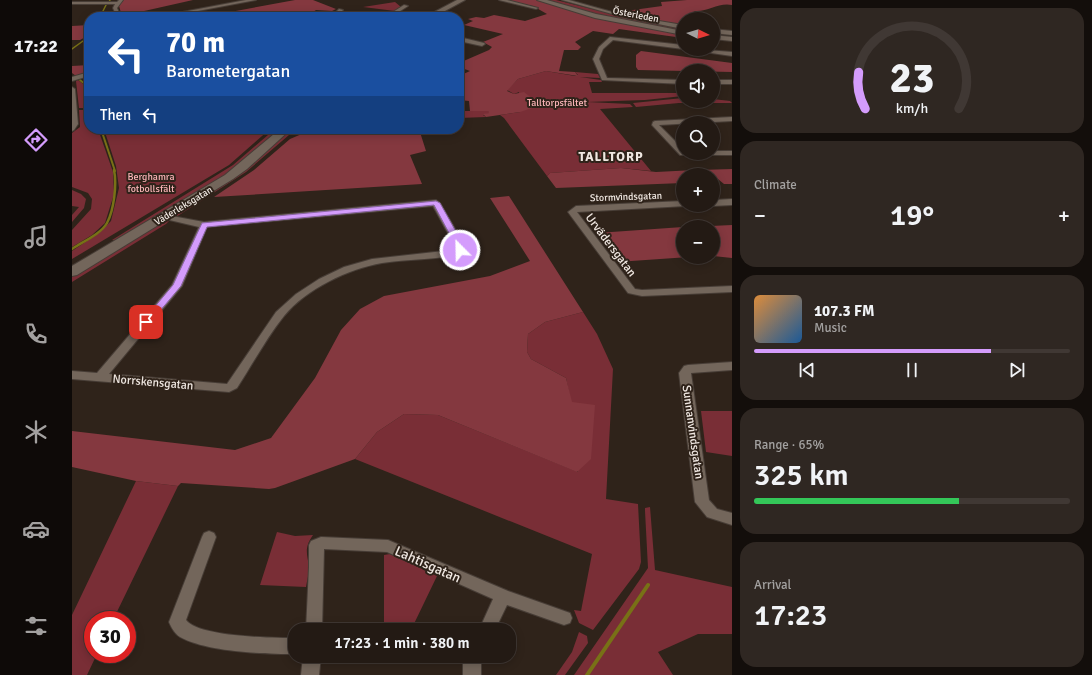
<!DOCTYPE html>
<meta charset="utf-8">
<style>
body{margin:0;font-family:Signika,sans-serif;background:#2f2722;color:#f1f3f6;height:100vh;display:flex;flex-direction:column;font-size:15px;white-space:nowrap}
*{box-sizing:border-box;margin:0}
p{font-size:13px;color:#a3a1a0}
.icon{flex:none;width:22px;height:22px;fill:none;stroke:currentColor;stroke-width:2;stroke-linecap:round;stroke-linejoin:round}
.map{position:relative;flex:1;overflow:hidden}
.panel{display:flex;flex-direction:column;gap:8px;padding:8px;background:#130e0b;width:360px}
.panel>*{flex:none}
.hud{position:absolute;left:12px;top:12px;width:380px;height:122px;border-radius:16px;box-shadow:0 2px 10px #0003,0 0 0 1px #403834;background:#1a4fa0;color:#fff;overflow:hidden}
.needle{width:26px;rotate:95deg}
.buttons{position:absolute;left:604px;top:12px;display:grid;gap:8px}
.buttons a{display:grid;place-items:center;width:44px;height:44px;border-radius:50%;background:#231a14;box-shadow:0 2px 10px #0003,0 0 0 1px #403834;font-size:20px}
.speed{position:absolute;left:12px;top:611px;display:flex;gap:8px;font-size:20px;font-weight:700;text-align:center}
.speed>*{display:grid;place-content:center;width:52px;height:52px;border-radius:50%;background:#231a14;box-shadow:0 2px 10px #0003,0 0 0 1px #403834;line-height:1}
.speed .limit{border:6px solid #d22;background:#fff;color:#111}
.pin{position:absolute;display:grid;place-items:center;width:34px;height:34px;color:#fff;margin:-17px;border-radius:8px;box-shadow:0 2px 6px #0006}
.me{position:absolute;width:44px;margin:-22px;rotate:337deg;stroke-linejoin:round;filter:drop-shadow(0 0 3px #0008)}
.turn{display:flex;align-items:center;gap:14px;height:84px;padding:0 16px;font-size:18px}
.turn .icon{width:52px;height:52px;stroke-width:2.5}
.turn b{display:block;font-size:28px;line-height:34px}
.then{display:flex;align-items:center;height:38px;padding:0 16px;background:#0003;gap:8px;font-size:15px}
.big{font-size:30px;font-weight:600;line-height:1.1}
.panel .tile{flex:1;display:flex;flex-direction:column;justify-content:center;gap:6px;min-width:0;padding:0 14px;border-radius:16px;background:#2f2722}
.panel .dial{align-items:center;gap:0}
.dial svg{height:104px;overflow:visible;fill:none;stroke:#403834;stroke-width:7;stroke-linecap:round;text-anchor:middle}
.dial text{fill:#f1f3f6;stroke:none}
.song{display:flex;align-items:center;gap:12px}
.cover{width:48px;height:48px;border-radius:6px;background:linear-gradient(135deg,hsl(30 70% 55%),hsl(210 70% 35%))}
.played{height:4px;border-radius:2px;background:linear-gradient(90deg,#d49cfc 75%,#403834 75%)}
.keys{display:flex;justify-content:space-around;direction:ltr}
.heat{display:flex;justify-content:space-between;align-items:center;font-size:22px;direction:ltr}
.charge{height:6px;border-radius:3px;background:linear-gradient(90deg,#34c759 65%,#403834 0)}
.trip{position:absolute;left:216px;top:623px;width:228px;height:40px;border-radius:16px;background:#231a14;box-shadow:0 2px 10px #0003,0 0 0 1px #403834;font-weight:600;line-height:40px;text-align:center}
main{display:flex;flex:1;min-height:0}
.tab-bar{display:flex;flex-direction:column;width:72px;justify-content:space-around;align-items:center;background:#0e0a08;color:#a3a1a0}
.tab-bar .icon{width:28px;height:28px}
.tab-bar .current{color:#d49cfc}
.tab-bar b{font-size:18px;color:#f1f3f6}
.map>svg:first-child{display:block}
.green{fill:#792e36}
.forest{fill:#84383f}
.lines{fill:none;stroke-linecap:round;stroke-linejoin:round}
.stream-far3{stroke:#787116;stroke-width:1.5}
.stream-far2{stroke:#787116;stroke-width:2}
.stream-far1{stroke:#787116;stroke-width:2.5}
.stream{stroke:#787116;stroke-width:4}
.street-casing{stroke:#473d36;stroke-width:2}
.secondary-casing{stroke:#473d36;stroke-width:2}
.street{fill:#73665b;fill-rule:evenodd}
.secondary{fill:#73665b;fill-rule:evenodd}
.route{fill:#d49cfc;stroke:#8a65a4}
.labels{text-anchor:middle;stroke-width:4;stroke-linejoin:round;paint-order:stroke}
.far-street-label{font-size:10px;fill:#f0e8e2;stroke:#2f231a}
.far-park-label{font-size:10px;fill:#fab4b7;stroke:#2f231a}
.street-label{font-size:12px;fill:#f0e8e2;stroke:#2f231a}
.far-district-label{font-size:13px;font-weight:bold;letter-spacing:1px;fill:#f0e8e2;stroke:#2f231a}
.near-street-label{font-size:14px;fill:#f0e8e2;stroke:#2f231a}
</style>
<main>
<nav class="tab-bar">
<b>17:22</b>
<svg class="icon current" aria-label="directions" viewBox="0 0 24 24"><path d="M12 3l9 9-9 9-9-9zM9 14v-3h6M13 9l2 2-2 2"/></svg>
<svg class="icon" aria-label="music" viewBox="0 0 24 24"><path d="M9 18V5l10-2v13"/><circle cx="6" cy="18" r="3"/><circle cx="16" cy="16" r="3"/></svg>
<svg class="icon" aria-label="phone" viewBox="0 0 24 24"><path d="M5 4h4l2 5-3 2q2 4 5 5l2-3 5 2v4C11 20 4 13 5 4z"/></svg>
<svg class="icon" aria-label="climate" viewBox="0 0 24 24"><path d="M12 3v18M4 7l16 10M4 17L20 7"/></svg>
<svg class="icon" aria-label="car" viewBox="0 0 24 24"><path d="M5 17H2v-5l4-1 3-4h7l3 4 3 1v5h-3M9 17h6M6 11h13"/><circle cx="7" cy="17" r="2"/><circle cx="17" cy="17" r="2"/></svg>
<svg class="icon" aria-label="filters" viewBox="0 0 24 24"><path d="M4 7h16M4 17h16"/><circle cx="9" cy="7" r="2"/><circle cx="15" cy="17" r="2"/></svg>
</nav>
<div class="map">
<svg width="660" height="675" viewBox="0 0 660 675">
<rect width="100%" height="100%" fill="#2f231a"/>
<path class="green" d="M 475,0 L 484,0 L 548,16 L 611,27 L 611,31 L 524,15 Z
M 323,2 L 329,7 L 323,11 L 291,7 Z
M 474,71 L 503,76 L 506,75 L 503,72 L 526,74 L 528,78 L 508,77 L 529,80 L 530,82 L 517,82 L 520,93 L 610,93 L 603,83 L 608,84 L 611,88 L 611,96 L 573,100 L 515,102 L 558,104 L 561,107 L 528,109 L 579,171 L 549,168 L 478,173 L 475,176 L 432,118 L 428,115 L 448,112 L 447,92 L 442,94 L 435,90 L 446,79 Z
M 6,80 C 16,86 17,96 17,108 L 7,108 L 4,81 Z
M 611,98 L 611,101 L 641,101 L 641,99 L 658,101 L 660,103 L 607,103 L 564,107 L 561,103 Z
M 7,110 L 17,110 L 17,129 L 26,129 L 41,172 L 42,194 L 33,223 L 20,235 L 0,247 L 0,230 L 19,209 L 20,199 L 16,193 L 0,187 L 0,133 L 8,127 Z
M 387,111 L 416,111 L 418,113 L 411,115 L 414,117 L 387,118 Z
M 32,129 L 198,129 L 157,165 L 0,259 L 0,251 L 27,233 L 39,221 L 47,188 L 44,166 Z
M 203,129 L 208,129 L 158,173 L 46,241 L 40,240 L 161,165 Z
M 219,129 L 224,129 L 174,172 L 104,217 L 105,213 Z
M 0,190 L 9,194 L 14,199 L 12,208 L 0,222 L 0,215 L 7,207 L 0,206 Z
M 97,221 L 94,224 L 0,282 L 0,276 L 86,223 Z
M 511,312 L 525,334 L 541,369 L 534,499 L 566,504 L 569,562 L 567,569 L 521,630 L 507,623 L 502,610 L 509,611 L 520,554 L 283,459 L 305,432 L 332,414 L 366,415 L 506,472 L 499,402 L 494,378 L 459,359 L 455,352 L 456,334 L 473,322 Z
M 629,411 L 660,411 L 660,456 L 634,452 Z
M 64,481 L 106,486 L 41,620 L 21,620 L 21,654 L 25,654 L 15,675 L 0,675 L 0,615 Z
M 578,507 L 583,570 L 660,587 L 660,634 L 626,634 L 586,652 L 601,675 L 502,675 L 576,568 L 573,511 L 573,508 Z
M 205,532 L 223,536 L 241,535 C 232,548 235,553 237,567 C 237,574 235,580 234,587 L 188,585 Z
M 318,554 L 365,576 L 339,630 L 312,630 L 312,555 Z
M 507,632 L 515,636 L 516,643 L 493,675 L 484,675 L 500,652 Z"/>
<path class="forest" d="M 51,0 L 121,0 L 50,16 L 47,6 Z
M 223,0 L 241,0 L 264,9 L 260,11 L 244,10 L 238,14 L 216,13 L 206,17 L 131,17 Z
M 434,0 L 466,0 L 536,21 L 611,33 L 611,38 L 547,29 L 541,34 L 521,31 L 503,42 L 509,47 L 506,50 L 492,50 L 487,71 L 503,72 L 506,76 L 474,71 L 446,79 L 435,91 L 442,94 L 452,92 L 466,103 L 466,106 L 448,112 L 414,117 L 411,114 L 417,113 L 416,111 L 398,111 L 397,101 L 387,100 L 387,76 L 398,71 L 387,67 L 387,63 L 417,50 L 420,47 L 411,42 L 431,34 L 392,25 L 401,21 L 396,19 L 404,17 L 412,18 L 422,15 L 453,21 L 475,14 L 461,6 Z
M 615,0 L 660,0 L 660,5 C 647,2 636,12 623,11 L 605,24 L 551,15 L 561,10 L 590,6 L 589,2 Z
M 17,25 L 17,35 L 8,40 L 0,40 L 0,26 Z
M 569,51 L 660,63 L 660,72 L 566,70 L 564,67 L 564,55 Z
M 17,65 L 17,72 L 4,76 L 0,73 L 0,66 Z
M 265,129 L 347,129 L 354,151 L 338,155 L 350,184 L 142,197 L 182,170 L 218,139 L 232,133 Z
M 549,168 L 584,172 L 623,170 L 631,175 L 611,175 L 611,183 L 484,188 L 475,176 L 478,173 Z
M 660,169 L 660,184 L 652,184 L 641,175 L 627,170 Z
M 437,196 L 511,312 L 473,322 L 456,334 L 455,352 L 459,359 L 494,378 L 500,402 L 523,405 L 519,459 L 505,472 L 366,415 L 332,414 L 305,432 L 283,459 L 203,488 L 197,489 L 109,483 L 106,486 L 64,481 L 0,467 L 0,431 L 163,450 L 199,438 L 243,378 L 269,330 L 288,309 L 312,296 L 418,276 L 458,261 L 418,198 Z
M 660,225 L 660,258 L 641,256 L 641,227 L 618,227 Z
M 611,227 L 611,257 L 617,257 L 545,262 L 525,233 Z"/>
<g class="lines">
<path class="stream-far3" d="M 37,2 L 38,0
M 30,13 L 34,5
M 30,15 L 32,17
M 12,38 L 17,36
M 0,49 L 11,41"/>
<path class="stream-far2" d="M 8,80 L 14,85 L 17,94
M 29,129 L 43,171"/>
<path class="stream-far1" d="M 0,249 C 10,242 29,234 35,223 C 42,210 45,184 42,170"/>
<path class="stream" d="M 515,675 L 576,585"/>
<defs>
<path id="street" d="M 47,0 L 51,0 L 45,8 L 49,17 L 45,17 L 41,8 L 43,4 L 0,4 L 0,2 L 45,2 Z
M 174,0 L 184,0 L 94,17 L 84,17 Z
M 427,0 L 435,0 L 466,8 L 464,9 Z
M 490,0 L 497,0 L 551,15 L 611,25 L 611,29 L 551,17 Z
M 332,5 L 336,6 L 319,17 L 313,17 Z
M 267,9 L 271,10 L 264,17 L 259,17 Z
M 641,29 L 660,31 L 660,35 L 641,33 Z
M 387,37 L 412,43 L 413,44 L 410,46 L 387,41 Z
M 538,37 L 611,45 L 611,49 L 541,40 L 531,49 L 527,59 L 535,78 L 611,80 L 611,84 L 530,80 L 521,59 L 527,47 Z
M 622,49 L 660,52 L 660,56 L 625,51 Z
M 17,72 L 17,76 L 0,81 L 0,77 Z
M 641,80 L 660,80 L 660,84 L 641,84 Z
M 0,87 L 3,89 L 6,124 L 2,130 L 0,131 Z
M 660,117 L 660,121 L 587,125 L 611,149 L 611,153 L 641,153 L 641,151 L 660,151 L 660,155 L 608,155 L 580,125 L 581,122 L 583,121 Z
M 660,199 L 660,205 L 641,206 L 639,205 L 641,205 L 641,200 Z
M 364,200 L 368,203 L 393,246 L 388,254 C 363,260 335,259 310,263 C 276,269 234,289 212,316 C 195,337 180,365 165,388 L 157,392 L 0,379 L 0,371 L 25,373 L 100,285 L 127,227 L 89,218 L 89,214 L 132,222 ZM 361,206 L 383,246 L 381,250 L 300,259 L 272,267 L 247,279 L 224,294 L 204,312 L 155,384 L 37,374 L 110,286 L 135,227 Z
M 611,201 L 611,205 L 614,206 L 505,212 L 563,289 L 570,290 L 660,286 L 660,292 L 570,296 L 556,293 L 496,212 L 504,206 Z
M 660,362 L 660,370 L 619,373 L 637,500 L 645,509 L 660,513 L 660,525 L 635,517 L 623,502 L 607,373 L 612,366 L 616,365 Z
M 137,531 L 142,533 L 144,537 L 114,620 C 127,637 201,638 223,638 L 223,654 C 192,654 135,652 108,637 C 103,634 99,627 97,622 L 130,537 L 132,533 Z
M 249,537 L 316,540 L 436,591 L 498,613 L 500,618 L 498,623 L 492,625 L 435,605 L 423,630 L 407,630 L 421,599 L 315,552 L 252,549 L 250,630 L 234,630 L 237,567 L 237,545 L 239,541 Z
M 231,656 L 249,656 L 247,675 L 229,675 Z
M 394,656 L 412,656 L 409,664 L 409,675 L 391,675 L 391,664 Z"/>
<path id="secondary" d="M 385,0 L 393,0 L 362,17 L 353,17 Z
M 465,0 L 475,0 L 524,14 L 611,31 L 611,35 L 523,18 Z
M 641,35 L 660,37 L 660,41 L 641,39 Z
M 208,129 L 219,129 L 175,169 L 161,179 L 5,275 L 0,276 L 0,266 L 153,175 Z"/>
</defs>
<use href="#street" class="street-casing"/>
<use href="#secondary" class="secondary-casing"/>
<use href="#street" class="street"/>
<use href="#secondary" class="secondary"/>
</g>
<path class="route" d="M 364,201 L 368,203 L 392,246 L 390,251 L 384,250 L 384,246 L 362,205 L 135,227 L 109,286 L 77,324 L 71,324 L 70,322 L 101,285 L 130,223 Z"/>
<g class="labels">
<g class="far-street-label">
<text transform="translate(564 14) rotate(11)" y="4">Österleden</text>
<text transform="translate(554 196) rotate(-2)" y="4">Stormvindsgatan</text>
<text transform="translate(111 205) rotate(-31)" y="4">Väderleksgatan</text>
</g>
<g class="far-park-label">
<text x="485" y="106">Talltorpsfältet</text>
<text x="79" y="180">Berghamra<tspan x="79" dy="12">fotbollsfält</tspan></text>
</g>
<g class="street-label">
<text transform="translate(539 245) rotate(53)" y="4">Urvädersgatan</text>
<text transform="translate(81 382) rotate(5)" y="4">Norrskensgatan</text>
<text transform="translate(621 432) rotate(82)" y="4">Sunnanvindsgatan</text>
</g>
<g class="far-district-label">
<text x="539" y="161">TALLTORP</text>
</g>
<g class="near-street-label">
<text transform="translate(356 564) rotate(24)" y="5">Lahtisgatan</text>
</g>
</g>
</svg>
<div class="buttons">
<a><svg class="needle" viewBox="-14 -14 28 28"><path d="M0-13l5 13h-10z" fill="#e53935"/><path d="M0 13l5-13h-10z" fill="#a3a1a0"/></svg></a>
<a><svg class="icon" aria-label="sound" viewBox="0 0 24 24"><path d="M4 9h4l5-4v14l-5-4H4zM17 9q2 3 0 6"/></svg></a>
<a><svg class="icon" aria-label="search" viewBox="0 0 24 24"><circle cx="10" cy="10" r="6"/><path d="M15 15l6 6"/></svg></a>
<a>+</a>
<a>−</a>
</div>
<div class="speed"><div class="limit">30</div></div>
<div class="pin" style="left:74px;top:322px;background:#d93025"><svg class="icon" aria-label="arrive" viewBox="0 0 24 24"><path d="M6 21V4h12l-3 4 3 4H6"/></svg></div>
<svg class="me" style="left:388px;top:250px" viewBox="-20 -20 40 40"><circle r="17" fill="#d49cfc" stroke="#fff" stroke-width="3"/><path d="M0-11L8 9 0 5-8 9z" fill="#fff"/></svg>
<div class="trip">17:23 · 1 min · 380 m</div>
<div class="hud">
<div class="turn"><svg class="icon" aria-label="left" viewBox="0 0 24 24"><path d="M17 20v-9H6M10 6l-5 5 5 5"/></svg><div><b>70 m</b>Barometergatan</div></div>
<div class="then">Then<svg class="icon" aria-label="left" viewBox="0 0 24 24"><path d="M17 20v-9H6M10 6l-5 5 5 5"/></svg></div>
</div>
</div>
<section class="panel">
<div class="tile dial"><svg viewBox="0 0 100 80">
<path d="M14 69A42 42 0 1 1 86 69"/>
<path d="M14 69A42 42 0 0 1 9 41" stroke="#d49cfc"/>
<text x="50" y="56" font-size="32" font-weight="700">23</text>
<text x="50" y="72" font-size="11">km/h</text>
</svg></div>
<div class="tile"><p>Climate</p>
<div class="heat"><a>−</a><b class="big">19°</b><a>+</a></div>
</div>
<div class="tile">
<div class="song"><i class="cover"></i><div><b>107.3 FM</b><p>Music</p></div></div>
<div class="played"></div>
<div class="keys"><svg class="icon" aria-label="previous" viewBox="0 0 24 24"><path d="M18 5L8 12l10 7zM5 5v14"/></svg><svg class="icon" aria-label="pause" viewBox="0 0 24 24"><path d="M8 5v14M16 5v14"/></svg><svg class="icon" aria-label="next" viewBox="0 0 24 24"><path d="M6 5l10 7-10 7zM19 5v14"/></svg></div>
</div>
<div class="tile"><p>Range · 65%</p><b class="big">325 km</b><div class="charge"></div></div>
<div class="tile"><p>Arrival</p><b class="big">17:23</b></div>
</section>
</main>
